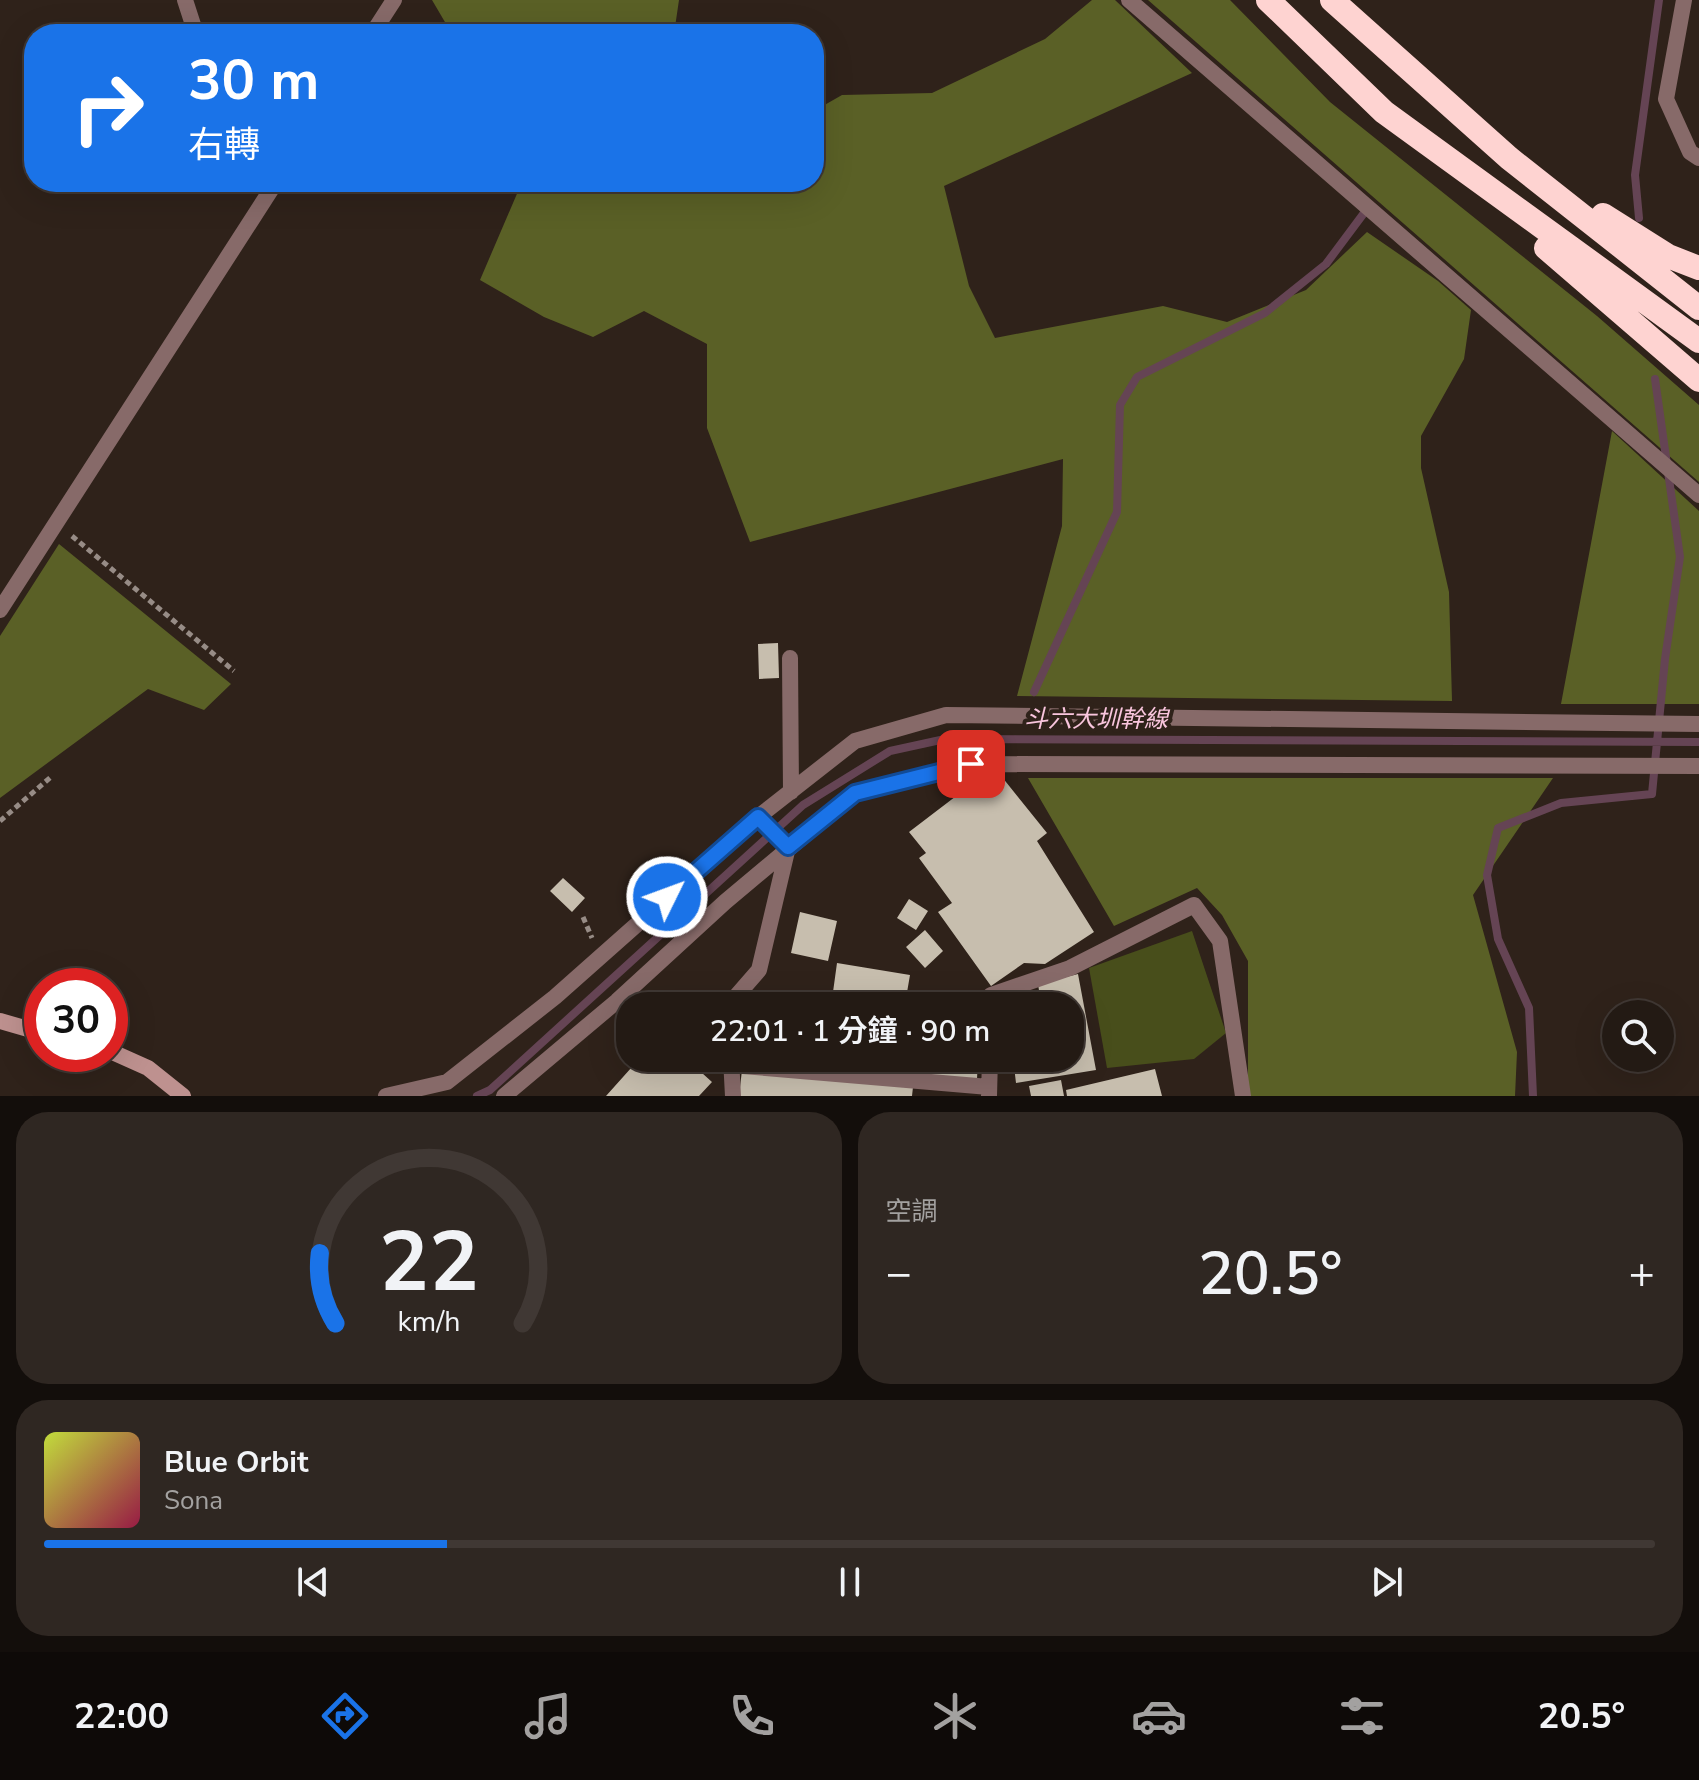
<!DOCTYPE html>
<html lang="zh-TW">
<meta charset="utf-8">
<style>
body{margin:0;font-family:"Nunito Sans","Noto Sans TC",sans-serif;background:#2f2722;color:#f1f3f6;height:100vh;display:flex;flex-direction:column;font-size:30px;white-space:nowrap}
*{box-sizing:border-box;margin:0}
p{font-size:26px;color:#a3a1a0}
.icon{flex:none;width:44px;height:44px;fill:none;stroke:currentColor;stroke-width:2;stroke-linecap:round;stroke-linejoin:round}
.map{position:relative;height:1096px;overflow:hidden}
.sheet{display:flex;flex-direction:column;gap:16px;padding:16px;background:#130e0b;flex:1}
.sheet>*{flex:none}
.guide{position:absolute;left:24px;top:24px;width:800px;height:168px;border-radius:32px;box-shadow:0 8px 32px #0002,0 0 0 2px #403834;background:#1a73e8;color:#fff;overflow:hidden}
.tools{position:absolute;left:1602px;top:1000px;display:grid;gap:16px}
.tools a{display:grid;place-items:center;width:72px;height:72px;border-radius:50%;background:#231a14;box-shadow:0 8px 32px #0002,0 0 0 2px #403834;font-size:40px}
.speed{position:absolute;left:24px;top:968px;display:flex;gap:16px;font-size:40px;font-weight:700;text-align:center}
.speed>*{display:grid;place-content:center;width:104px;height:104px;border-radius:50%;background:#231a14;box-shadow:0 8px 32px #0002,0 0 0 2px #403834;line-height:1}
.speed .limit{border:12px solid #d22;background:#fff;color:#111}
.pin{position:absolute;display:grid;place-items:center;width:68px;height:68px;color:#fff;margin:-34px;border-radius:16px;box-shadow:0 4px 12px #0006}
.me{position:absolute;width:88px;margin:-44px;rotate:48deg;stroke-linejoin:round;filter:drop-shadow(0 0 6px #0008)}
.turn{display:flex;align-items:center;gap:28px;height:168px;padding:0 32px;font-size:36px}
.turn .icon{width:104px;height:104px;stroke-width:2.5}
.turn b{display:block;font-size:56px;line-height:68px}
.big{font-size:60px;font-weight:600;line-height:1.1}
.sheet .widget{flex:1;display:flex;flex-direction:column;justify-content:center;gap:12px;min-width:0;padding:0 28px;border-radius:32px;background:#2f2722}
.sheet .dial{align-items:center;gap:0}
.dial svg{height:208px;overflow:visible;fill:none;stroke:#403834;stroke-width:7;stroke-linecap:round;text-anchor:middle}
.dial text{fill:#f1f3f6;stroke:none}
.song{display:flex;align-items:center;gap:24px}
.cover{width:96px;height:96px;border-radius:12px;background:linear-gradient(135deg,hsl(70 70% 55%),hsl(340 70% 35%))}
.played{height:8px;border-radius:4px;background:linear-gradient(90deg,#1a73e8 25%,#403834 25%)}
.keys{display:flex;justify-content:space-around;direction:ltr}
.heat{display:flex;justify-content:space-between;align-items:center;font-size:44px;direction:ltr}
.sheet .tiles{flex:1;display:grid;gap:16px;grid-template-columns:1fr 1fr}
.widget:last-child{grid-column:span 2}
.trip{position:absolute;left:616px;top:992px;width:468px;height:80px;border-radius:32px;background:#231a14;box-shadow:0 8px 32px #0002,0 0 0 2px #403834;font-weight:600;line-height:80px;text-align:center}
.menu{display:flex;height:128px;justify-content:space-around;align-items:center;background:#0e0a08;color:#a3a1a0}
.menu .icon{width:56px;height:56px}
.menu .selected{color:#1a73e8}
.menu b{font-size:36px;color:#f1f3f6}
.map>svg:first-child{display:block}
.green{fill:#484e1b}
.forest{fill:#5a6026}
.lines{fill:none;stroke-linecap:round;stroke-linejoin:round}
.stream{stroke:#654454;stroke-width:8}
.building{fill:#c7beae}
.path{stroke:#978c86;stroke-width:5;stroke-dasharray:6 4;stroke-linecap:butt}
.lane{stroke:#876a69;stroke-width:16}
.street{stroke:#876a69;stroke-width:16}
.secondary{stroke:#be918f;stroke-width:16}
.highway{stroke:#fed3d1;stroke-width:24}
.route-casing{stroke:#114b97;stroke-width:20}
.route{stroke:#1a73e8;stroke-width:14}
.labels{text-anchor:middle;stroke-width:8;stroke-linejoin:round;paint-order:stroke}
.water-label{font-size:24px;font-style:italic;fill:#f9c5dd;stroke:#2f221a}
</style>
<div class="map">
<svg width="1699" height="1096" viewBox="0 0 1699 1096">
<rect width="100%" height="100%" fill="#2f221a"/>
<path class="green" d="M 1192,931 L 1226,1033 L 1194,1059 L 1107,1068 L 1089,968 Z"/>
<path class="forest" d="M 432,0 L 679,0 L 674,34 L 452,34 Z
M 1092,0 L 1115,0 L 1192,73 L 944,186 L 969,286 L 995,338 L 1163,306 L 1227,322 L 1306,290 L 1367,232 L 1438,281 L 1471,310 L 1464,359 L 1421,436 L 1421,468 L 1449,592 L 1452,701 L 1017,696 L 1062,526 L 1063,459 L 750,542 L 707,428 L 707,344 L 644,311 L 593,337 L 544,317 L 480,280 L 522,182 L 657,182 L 664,193 L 684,182 L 814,182 L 814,111 L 842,95 L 932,93 L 1045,39 Z
M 1148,0 L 1230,0 L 1330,102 L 1597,316 L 1699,405 L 1699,482 Z
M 1612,431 L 1699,511 L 1699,704 L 1561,704 Z
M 59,544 L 231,684 L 204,710 L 148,689 L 0,798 L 0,636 Z
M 1028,778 L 1553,778 L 1473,895 L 1517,1052 L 1515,1096 L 1248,1096 L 1248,961 L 1222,915 L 1197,888 L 1114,926 Z"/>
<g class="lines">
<path class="stream" d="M 1639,218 L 1635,175 L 1659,0
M 1034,692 L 1117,512 L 1120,405 L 1137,377 L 1265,313 L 1326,264 L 1367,209
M 477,1096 L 490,1090 L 803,805 L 890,751 L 945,739 L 1699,742
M 1533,1096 L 1529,1008 L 1498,939 L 1487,875 L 1498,828 L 1561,803 L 1652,794 L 1665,659 L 1680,557 L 1655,379"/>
</g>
<path class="building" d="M 778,643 L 779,678 L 759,679 L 758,644 Z
M 985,774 L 1002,777 L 1047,833 L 1037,841 L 1094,932 L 1045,964 L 1024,963 L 991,986 L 938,912 L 952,903 L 919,858 L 926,853 L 909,832 Z
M 563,878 L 585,898 L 572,912 L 550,891 Z
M 909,899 L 928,911 L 916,930 L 897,918 Z
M 800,912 L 837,921 L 828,961 L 791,953 Z
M 925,930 L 943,951 L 925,968 L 906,947 Z
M 837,963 L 910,975 L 905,1004 L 833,992 Z
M 1078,974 L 1096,1070 L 1016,1083 L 1013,1058 L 1070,1058 L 1070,1006 L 1004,1005 L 1040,997 L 1038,984 Z
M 740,1001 L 772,1004 L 772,1006 L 740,1006 Z
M 640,1058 L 698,1058 L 692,1064 L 712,1082 L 699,1096 L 606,1096 Z
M 771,1058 L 978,1058 L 977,1079 L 885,1072 Z
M 1155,1069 L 1162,1096 L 1067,1096 L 1066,1090 Z
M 742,1070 L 913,1087 L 912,1096 L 739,1096 Z
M 1061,1080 L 1064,1096 L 1031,1096 L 1029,1086 Z"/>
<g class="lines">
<path class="path" d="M 72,536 L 234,671
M 0,821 L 52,776
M 583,917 L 592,938"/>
<path class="lane" d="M 185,0 L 196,34"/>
<path class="street" d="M 1129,0 L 1699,495
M 1684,0 L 1666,99 L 1690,152 L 1699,158
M 372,34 L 394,0
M 0,610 L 276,182
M 790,658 L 791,792
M 732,1006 L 732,1001 L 759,970 L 788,847 L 758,817
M 991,1006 L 991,995 L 1070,968 L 1194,905 L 1220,941 L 1243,1096
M 731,1058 L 733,1096
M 731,1065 L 989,1087
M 386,1096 L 447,1082 L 555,997 L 758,817 L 855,741 L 946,715 L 1699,724
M 504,1096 L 617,1001 L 725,902 L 855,793 L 971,764 L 1699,766
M 989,1096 L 990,1058"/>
<path class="secondary" d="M 0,1021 L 42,1033
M 110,1051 L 148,1068 L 183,1096"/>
<path class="highway" d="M 1268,0 L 1384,112 L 1699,341
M 1332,0 L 1509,158 L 1699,308
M 1603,215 L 1668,256 L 1699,268
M 1546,248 L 1699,380"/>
</g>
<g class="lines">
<defs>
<path id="route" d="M 667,897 L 758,817 L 788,847 L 855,793 L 971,764"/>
</defs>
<use href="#route" class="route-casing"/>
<use href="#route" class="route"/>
</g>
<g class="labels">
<g class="water-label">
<text x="1096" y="727">斗六大圳幹線</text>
</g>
</g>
</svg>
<div class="tools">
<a><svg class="icon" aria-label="search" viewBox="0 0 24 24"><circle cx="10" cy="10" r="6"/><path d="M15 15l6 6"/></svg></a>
</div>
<div class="speed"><div class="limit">30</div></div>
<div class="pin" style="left:971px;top:764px;background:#d93025"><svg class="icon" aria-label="arrive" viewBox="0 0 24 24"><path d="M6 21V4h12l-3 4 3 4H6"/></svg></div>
<svg class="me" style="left:667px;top:897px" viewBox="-20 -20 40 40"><circle r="17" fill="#1a73e8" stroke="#fff" stroke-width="3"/><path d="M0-11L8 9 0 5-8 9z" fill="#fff"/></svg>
<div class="trip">22:01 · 1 分鐘 · 90 m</div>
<div class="guide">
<div class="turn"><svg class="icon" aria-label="right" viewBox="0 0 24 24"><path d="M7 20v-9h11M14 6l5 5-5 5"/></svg><div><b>30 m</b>右轉</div></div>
</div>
</div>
<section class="sheet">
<div class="tiles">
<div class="widget dial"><svg viewBox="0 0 100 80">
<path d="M14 69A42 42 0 1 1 86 69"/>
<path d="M14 69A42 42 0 0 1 8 42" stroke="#1a73e8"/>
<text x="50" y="56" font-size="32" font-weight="700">22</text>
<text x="50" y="72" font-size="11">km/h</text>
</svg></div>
<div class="widget"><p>空調</p>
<div class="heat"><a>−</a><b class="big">20.5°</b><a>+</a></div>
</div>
<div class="widget">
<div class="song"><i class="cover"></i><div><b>Blue Orbit</b><p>Sona</p></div></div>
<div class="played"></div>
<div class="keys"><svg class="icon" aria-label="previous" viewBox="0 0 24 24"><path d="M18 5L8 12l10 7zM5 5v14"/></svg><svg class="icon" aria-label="pause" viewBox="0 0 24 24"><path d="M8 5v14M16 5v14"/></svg><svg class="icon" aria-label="next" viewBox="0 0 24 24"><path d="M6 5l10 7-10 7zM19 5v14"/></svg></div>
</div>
</div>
</section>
<nav class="menu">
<b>22:00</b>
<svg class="icon selected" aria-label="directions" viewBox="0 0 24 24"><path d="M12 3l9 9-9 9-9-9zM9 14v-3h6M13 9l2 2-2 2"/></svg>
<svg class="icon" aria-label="music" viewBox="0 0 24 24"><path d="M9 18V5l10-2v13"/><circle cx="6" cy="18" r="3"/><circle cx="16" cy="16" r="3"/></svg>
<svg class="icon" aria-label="phone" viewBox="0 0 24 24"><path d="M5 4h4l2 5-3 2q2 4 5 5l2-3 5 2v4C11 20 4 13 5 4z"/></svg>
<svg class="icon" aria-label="climate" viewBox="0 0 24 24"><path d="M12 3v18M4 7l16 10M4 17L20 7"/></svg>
<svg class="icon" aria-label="car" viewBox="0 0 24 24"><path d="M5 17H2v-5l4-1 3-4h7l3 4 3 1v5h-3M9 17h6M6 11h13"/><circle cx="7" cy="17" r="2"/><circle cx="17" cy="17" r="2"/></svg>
<svg class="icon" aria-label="filters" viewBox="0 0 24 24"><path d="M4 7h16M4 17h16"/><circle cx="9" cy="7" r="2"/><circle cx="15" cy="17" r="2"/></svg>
<b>20.5°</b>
</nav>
